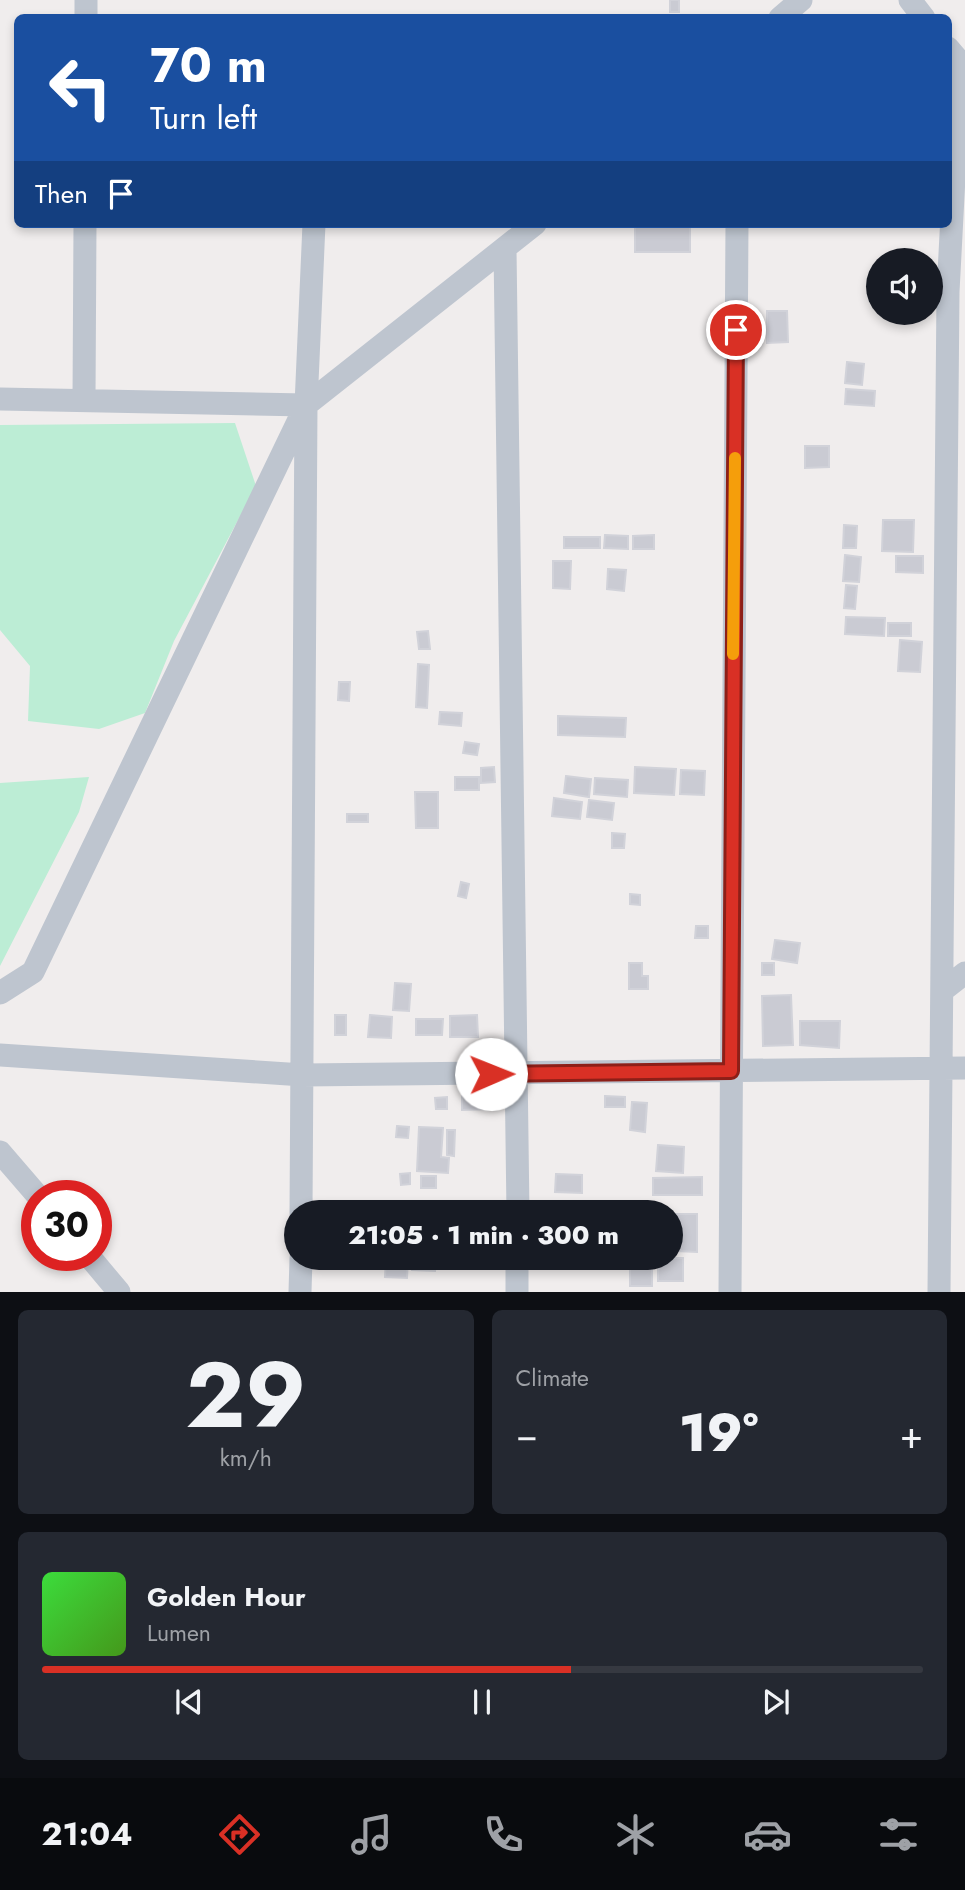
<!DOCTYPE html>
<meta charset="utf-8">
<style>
body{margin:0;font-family:Jost,sans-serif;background:#242831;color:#f1f3f6;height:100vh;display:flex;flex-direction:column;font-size:26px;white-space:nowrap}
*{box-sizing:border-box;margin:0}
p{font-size:23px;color:#9ea1a6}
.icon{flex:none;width:38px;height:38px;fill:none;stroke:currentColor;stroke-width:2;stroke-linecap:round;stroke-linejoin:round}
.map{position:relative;height:1292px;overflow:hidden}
.side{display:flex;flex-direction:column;gap:18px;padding:18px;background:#0d0f14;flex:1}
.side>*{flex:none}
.banner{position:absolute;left:14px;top:14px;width:938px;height:214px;border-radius:10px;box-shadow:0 4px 10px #0003;background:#1a4fa0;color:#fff;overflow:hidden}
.tools{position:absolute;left:866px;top:248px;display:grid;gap:14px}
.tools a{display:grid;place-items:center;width:77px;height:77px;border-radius:50%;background:#171b24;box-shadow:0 4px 10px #0003;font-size:35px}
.speed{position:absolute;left:21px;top:1180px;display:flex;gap:14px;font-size:35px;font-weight:700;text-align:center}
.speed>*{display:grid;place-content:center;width:91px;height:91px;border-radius:50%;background:#171b24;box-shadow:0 4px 10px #0003;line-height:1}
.speed .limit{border:10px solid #d22;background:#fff;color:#111}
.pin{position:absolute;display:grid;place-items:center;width:60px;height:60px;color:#fff;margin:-30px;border:4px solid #fff;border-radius:50%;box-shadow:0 2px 7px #0007}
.me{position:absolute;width:77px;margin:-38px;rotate:89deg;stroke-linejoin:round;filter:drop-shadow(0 0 5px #0008)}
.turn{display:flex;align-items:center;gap:24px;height:147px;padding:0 21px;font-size:32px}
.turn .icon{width:91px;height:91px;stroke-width:2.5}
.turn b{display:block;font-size:49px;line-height:60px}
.then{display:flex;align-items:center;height:66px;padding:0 21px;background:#0003;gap:14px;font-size:26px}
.big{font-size:52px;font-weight:800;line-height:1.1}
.side .tile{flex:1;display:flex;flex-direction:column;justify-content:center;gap:10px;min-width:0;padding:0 24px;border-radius:10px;background:#242831}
.side .dial{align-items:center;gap:0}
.dial b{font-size:91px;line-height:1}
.song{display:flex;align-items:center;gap:21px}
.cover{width:84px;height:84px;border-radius:10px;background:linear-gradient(135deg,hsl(120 70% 55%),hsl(100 70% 35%))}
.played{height:7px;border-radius:4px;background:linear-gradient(90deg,#d93025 60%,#363941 60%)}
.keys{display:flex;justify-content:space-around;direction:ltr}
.heat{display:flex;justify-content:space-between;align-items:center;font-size:38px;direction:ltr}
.side .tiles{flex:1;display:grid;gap:18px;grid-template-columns:1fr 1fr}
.tile:last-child{grid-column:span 2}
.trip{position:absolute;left:284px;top:1200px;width:399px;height:70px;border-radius:35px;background:#171b24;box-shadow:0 4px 10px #0003;font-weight:800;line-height:70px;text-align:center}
.tab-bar{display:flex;height:112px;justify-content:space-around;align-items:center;background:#090b0e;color:#9ea1a6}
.tab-bar .icon{width:49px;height:49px}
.tab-bar .active{color:#d93025}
.tab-bar b{font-size:32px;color:#f1f3f6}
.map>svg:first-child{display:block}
.green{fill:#bcedd5}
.building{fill:#cacbd3;stroke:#d1d2d9;stroke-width:2}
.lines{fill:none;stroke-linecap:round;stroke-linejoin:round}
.minor{stroke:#bec5cf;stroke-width:23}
.route-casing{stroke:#8d1f18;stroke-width:18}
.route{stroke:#d93025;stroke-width:12}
.slow{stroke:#f59e0b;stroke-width:12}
</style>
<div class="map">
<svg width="965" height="1292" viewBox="0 0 965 1292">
<rect width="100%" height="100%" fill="#f0eded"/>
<path class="green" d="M 235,423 L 256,486 L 174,641 L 145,713 L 99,729 L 28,721 L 30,666 L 0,630 L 0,425 Z
M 89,777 L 79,812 L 0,966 L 0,783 Z"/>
<path class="building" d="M 670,0 L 679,0 L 679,12 L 670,12 Z
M 635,226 L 690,226 L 690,252 L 635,252 Z
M 767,311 L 787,311 L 788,342 L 767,343 Z
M 847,362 L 864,364 L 862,385 L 845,383 Z
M 846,389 L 875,391 L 874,406 L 845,404 Z
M 805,446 L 829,446 L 829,467 L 805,468 Z
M 883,520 L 914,520 L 913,552 L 882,551 Z
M 844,525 L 857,526 L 856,548 L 843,548 Z
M 605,535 L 628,536 L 628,549 L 604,548 Z
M 654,535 L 654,549 L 633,549 L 633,536 Z
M 564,537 L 600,537 L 600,548 L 564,548 Z
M 845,555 L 861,557 L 859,582 L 843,581 Z
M 896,556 L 923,556 L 923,573 L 896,572 Z
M 553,561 L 571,561 L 570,589 L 553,588 Z
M 608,569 L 626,570 L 624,591 L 607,589 Z
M 846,585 L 857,586 L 855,609 L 844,608 Z
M 846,617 L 885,618 L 884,636 L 845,634 Z
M 888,623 L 911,623 L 911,636 L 888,636 Z
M 428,631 L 430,649 L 419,649 L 417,632 Z
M 900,640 L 922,642 L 920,672 L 898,671 Z
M 418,664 L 429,665 L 427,708 L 416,707 Z
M 339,682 L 350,682 L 349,701 L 338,700 Z
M 440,712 L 462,713 L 461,726 L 439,724 Z
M 558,716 L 626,718 L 625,737 L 558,735 Z
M 465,742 L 479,744 L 477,755 L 463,753 Z
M 494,767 L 495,782 L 481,783 L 481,768 Z
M 635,767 L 676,769 L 674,795 L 634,793 Z
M 681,770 L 705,771 L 704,795 L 680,794 Z
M 566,776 L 591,779 L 589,797 L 564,793 Z
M 455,777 L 479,777 L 479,790 L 455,790 Z
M 595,778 L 628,780 L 627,797 L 594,794 Z
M 415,792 L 438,792 L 438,828 L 416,828 Z
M 554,798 L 582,802 L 580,819 L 552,816 Z
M 589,800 L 614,803 L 612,820 L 587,817 Z
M 347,814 L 368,814 L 368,822 L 347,822 Z
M 612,833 L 625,834 L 624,848 L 612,848 Z
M 461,882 L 469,884 L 466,898 L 458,896 Z
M 630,894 L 640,895 L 640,905 L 630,904 Z
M 696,926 L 708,926 L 708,938 L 695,938 Z
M 775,940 L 800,943 L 797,963 L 772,959 Z
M 629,963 L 642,963 L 642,976 L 648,976 L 648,989 L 629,989 Z
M 762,963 L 774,963 L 774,975 L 762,975 Z
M 395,983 L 411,984 L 409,1011 L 393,1010 Z
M 791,995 L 793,1045 L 763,1046 L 762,996 Z
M 335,1015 L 346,1015 L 346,1035 L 335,1035 Z
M 370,1015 L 392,1017 L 391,1038 L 368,1037 Z
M 477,1015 L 478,1037 L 450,1037 L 450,1016 Z
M 416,1019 L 443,1019 L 442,1035 L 416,1035 Z
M 800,1021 L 840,1021 L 839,1048 L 800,1045 Z
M 490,1095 L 491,1109 L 462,1110 L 462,1096 Z
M 605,1096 L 625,1097 L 625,1107 L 605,1107 Z
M 447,1097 L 447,1109 L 436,1109 L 435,1098 Z
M 632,1102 L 647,1103 L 645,1132 L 630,1130 Z
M 397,1126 L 409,1127 L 408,1138 L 396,1137 Z
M 419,1127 L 443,1128 L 441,1157 L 449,1158 L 448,1173 L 417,1171 Z
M 447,1130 L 455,1130 L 454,1156 L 447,1155 Z
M 658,1145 L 684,1147 L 683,1173 L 656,1171 Z
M 410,1173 L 410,1184 L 401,1185 L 400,1174 Z
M 556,1174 L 582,1175 L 582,1193 L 555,1192 Z
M 421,1176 L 436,1176 L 436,1188 L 421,1188 Z
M 702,1177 L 702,1195 L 653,1195 L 653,1178 Z
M 471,1201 L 489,1201 L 489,1213 L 471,1213 Z
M 372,1209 L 393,1209 L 393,1213 L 372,1213 Z
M 676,1214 L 697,1214 L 697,1252 L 676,1251 Z
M 386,1258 L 408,1259 L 407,1278 L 385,1277 Z
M 412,1258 L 436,1258 L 435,1271 L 412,1270 Z
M 658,1258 L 683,1258 L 683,1281 L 658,1281 Z
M 630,1260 L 652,1260 L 652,1286 L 630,1286 Z"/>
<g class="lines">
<path class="minor" d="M 910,0 L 924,18
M 86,18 L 86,0
M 780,18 L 801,0
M 505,249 L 518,1213
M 0,399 L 306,405
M 84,399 L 85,224
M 942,991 L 965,973
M 0,993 L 33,972 L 306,405 L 535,224
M 0,1055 L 303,1075 L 965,1068
M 0,1152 L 37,1195
M 301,1213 L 306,405 L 314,224
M 88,1255 L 119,1292
M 300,1292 L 301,1258
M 517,1292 L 517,1258
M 730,1292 L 737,224
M 939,1292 L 948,292 L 960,62 L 948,48"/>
</g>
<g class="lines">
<defs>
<path id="route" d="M 491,1074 L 731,1071 L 736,330"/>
</defs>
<use href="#route" class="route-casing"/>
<use href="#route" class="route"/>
<path class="slow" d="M 733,654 L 735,458"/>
</g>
</svg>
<div class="tools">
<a><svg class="icon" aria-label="sound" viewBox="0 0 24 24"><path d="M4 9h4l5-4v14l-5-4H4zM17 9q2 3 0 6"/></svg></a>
</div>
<div class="speed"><div class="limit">30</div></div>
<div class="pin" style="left:736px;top:330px;background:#d93025"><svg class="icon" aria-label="arrive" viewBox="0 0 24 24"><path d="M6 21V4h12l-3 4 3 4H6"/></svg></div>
<svg class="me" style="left:491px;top:1074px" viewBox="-20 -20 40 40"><circle r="19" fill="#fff"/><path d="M0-13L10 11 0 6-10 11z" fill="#d93025"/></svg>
<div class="trip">21:05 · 1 min · 300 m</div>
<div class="banner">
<div class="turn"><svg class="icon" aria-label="left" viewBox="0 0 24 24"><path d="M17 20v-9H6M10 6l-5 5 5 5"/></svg><div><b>70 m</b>Turn left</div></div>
<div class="then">Then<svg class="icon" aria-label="arrive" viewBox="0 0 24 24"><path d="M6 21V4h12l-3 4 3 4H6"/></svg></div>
</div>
</div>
<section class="side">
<div class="tiles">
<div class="tile dial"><b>29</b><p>km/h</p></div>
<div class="tile"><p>Climate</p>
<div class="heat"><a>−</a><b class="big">19°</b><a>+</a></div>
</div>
<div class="tile">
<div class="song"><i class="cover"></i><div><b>Golden Hour</b><p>Lumen</p></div></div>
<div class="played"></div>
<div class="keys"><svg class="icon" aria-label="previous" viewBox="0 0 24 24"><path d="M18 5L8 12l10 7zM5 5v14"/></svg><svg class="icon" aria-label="pause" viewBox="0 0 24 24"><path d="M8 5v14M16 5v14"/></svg><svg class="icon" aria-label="next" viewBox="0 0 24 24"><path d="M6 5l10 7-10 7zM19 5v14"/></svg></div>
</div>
</div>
</section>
<nav class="tab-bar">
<b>21:04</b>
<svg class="icon active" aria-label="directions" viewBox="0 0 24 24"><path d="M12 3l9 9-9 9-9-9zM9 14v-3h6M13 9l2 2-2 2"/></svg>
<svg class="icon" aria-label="music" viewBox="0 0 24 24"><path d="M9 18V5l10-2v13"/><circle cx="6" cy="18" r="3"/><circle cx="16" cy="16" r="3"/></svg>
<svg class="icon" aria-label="phone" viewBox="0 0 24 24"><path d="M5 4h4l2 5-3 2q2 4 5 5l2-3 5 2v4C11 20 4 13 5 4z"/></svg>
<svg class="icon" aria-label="climate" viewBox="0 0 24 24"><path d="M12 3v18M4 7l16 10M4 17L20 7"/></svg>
<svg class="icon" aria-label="car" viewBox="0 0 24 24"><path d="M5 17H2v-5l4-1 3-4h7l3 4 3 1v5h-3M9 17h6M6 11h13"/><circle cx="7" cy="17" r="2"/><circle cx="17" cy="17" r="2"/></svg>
<svg class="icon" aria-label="filters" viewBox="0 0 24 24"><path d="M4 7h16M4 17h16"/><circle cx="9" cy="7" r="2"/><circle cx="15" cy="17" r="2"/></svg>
</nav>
